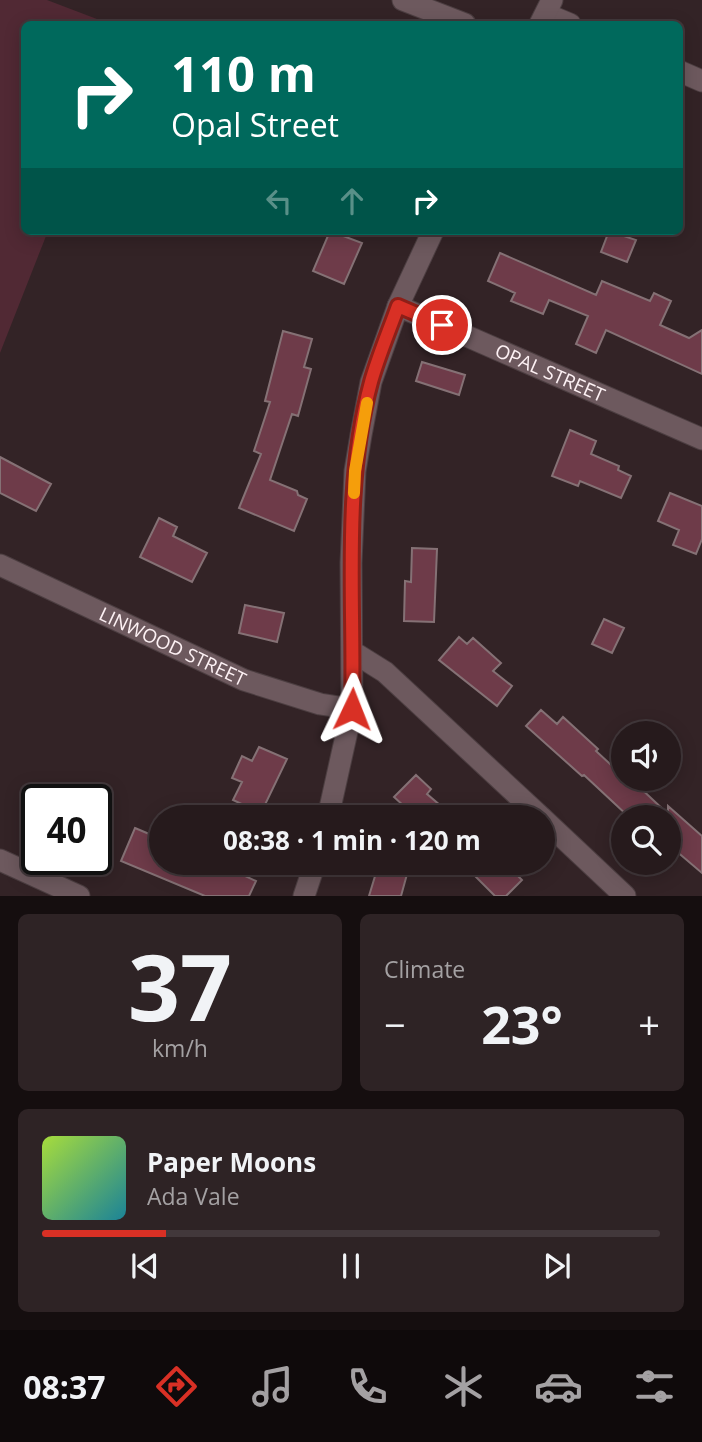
<!DOCTYPE html>
<meta charset="utf-8">
<style>
body{margin:0;font-family:"Open Sans",sans-serif;background:#2e2325;color:#f1f3f6;height:100vh;display:flex;flex-direction:column;font-size:26px;white-space:nowrap}
*{box-sizing:border-box;margin:0}
p{font-size:23px;color:#a4a1a3}
.icon{flex:none;width:38px;height:38px;fill:none;stroke:currentColor;stroke-width:2;stroke-linecap:round;stroke-linejoin:round}
.map{position:relative;height:896px;overflow:hidden}
.panel{display:flex;flex-direction:column;gap:18px;padding:18px;background:#150e0f;flex:1}
.panel>*{flex:none}
.guide{position:absolute;left:21px;top:21px;width:662px;height:214px;border-radius:10px;box-shadow:0 4px 18px #0003,0 0 0 2px #42383b;background:#00695c;color:#fff;overflow:hidden}
.tools{position:absolute;left:611px;top:721px;display:grid;gap:14px}
.tools a{display:grid;place-items:center;width:70px;height:70px;border-radius:50%;background:#261a1c;box-shadow:0 4px 18px #0003,0 0 0 2px #42383b;font-size:35px}
.speed{position:absolute;left:21px;top:784px;display:flex;gap:14px;font-size:35px;font-weight:700;text-align:center}
.speed>*{display:grid;place-content:center;width:91px;height:91px;border-radius:50%;background:#261a1c;box-shadow:0 4px 18px #0003,0 0 0 2px #42383b;line-height:1}
.speed .limit{border:4px solid #111;border-radius:10px;background:#fff;color:#111}
.pin{position:absolute;display:grid;place-items:center;width:60px;height:60px;color:#fff;margin:-30px;border:4px solid #fff;border-radius:50%;box-shadow:0 2px 7px #0007}
.me{position:absolute;width:77px;margin:-38px;rotate:2deg;stroke-linejoin:round;filter:drop-shadow(0 0 5px #0008)}
.turn{display:flex;align-items:center;gap:24px;height:147px;padding:0 35px;font-size:32px}
.turn .icon{width:91px;height:91px;stroke-width:2.5}
.turn b{display:block;font-size:49px;line-height:60px}
.lanes{display:flex;align-items:center;height:66px;padding:0 35px;background:#0003;justify-content:center;gap:35px;direction:ltr}
.lanes .off{opacity:.35}
.big{font-size:52px;font-weight:700;line-height:1.1}
.panel .card{flex:1;display:flex;flex-direction:column;justify-content:center;gap:10px;min-width:0;padding:0 24px;border-radius:10px;background:#2e2325}
.panel .dial{align-items:center;gap:0}
.dial b{font-size:91px;line-height:1}
.song{display:flex;align-items:center;gap:21px}
.cover{width:84px;height:84px;border-radius:10px;background:linear-gradient(135deg,hsl(80 70% 55%),hsl(190 70% 35%))}
.played{height:7px;border-radius:4px;background:linear-gradient(90deg,#d93025 20%,#42383b 20%)}
.keys{display:flex;justify-content:space-around;direction:ltr}
.heat{display:flex;justify-content:space-between;align-items:center;font-size:38px;direction:ltr}
.panel .tiles{flex:1;display:grid;gap:18px;grid-template-columns:1fr 1fr}
.card:last-child{grid-column:span 2}
.trip{position:absolute;left:149px;top:805px;width:406px;height:70px;border-radius:35px;background:#261a1c;box-shadow:0 4px 18px #0003,0 0 0 2px #42383b;font-weight:700;line-height:70px;text-align:center}
.menu{display:flex;height:112px;justify-content:space-around;align-items:center;background:#0f0a0b;color:#a4a1a3}
.menu .icon{width:49px;height:49px}
.menu .on{color:#d93025}
.menu b{font-size:32px;color:#f1f3f6}
.map>svg:first-child{display:block}
.green{fill:#512934}
.building{fill:#6e3b49;stroke:#857175;stroke-width:2}
.lines{fill:none;stroke-linecap:round;stroke-linejoin:round}
.street-casing{stroke:#4c3e41;stroke-width:23}
.secondary-casing{stroke:#4c3e41;stroke-width:23}
.street{stroke:#6d595e;stroke-width:21}
.secondary{stroke:#6d595e;stroke-width:21}
.route-casing{stroke:#8d1f18;stroke-width:18}
.route{stroke:#d93025;stroke-width:12}
.slow{stroke:#f59e0b;stroke-width:12}
.labels{text-anchor:middle;stroke-width:7;stroke-linejoin:round;paint-order:stroke}
.street-label{font-size:19px;fill:#fdf1f4;stroke:#160e10}
</style>
<div class="map">
<svg width="702" height="896" viewBox="0 0 702 896">
<rect width="100%" height="100%" fill="#332326"/>
<path class="green" d="M 0,0 L 47,0 L 110,24 L 24,24 L 24,231 L 48,231 L 0,353 Z"/>
<path class="building" d="M 330,231 L 362,243 L 344,284 L 313,271 Z
M 609,231 L 636,240 L 627,262 L 601,252 Z
M 500,253 L 596,295 L 602,281 L 650,301 L 654,293 L 671,301 L 660,325 L 689,338 L 702,330 L 702,374 L 606,330 L 596,353 L 576,344 L 588,316 L 549,300 L 543,314 L 511,301 L 515,293 L 488,281 Z
M 283,331 L 312,339 L 304,367 L 311,369 L 298,416 L 292,414 L 270,480 L 297,491 L 298,495 L 307,499 L 294,531 L 239,508 L 261,454 L 254,451 L 270,402 L 265,401 Z
M 422,362 L 465,375 L 459,395 L 416,381 Z
M 570,430 L 596,441 L 591,454 L 619,466 L 618,470 L 631,476 L 621,498 L 580,481 L 578,486 L 552,476 Z
M 0,457 L 51,484 L 36,511 L 0,493 Z
M 670,493 L 702,506 L 702,539 L 696,554 L 673,545 L 679,530 L 658,521 Z
M 159,518 L 177,527 L 173,536 L 207,553 L 192,582 L 140,557 Z
M 412,548 L 437,549 L 434,622 L 404,621 L 405,581 L 411,582 Z
M 245,605 L 284,613 L 277,642 L 239,633 Z
M 604,619 L 624,628 L 612,653 L 592,644 Z
M 459,637 L 467,644 L 473,638 L 501,663 L 493,671 L 512,686 L 497,706 L 439,660 Z
M 541,710 L 557,724 L 563,717 L 598,749 L 596,751 L 623,776 L 623,779 L 634,786 L 636,784 L 668,814 L 668,806 L 702,836 L 702,873 L 668,844 L 668,817 L 629,817 L 584,775 L 582,776 L 526,726 Z
M 259,747 L 287,759 L 261,813 L 233,800 L 242,782 L 232,778 L 242,756 L 252,761 Z
M 416,775 L 431,789 L 427,794 L 454,817 L 416,817 L 394,797 Z
M 135,828 L 161,839 L 161,863 L 199,863 L 222,874 L 226,867 L 256,881 L 249,896 L 205,896 L 121,861 Z
M 379,863 L 394,863 L 409,867 L 401,896 L 369,896 Z
M 490,863 L 505,863 L 522,880 L 506,896 L 495,896 L 476,877 Z"/>
<g class="lines">
<defs>
<g id="street">
<path d="M 403,0 L 465,24"/>
<path d="M 546,14 L 570,24"/>
<path d="M 679,71 L 702,81"/>
<path id="s1" d="M 398,306 L 702,439"/>
<path id="s2" d="M 0,565 L 244,680 L 320,704 L 352,709"/>
<path d="M 353,652 L 385,672 L 541,817"/>
<path d="M 542,818 L 625,896"/>
<path d="M 0,860 L 79,896"/>
</g>
<path id="secondary" d="M 540,24 L 552,0
M 328,817 L 352,709 L 351,563 L 355,471 L 361,435 L 371,382 L 398,306 L 433,231
M 304,896 L 315,863"/>
</defs>
<use href="#street" class="street-casing"/>
<use href="#secondary" class="secondary-casing"/>
<use href="#street" class="street"/>
<use href="#secondary" class="secondary"/>
</g>
<g class="lines">
<defs>
<path id="route" d="M 352,709 C 355,601 342,488 371,382 C 378,357 389,331 398,306 L 442,325"/>
</defs>
<use href="#route" class="route-casing"/>
<use href="#route" class="route"/>
<path class="slow" d="M 354,493 L 355,471 L 367,403"/>
</g>
<g class="labels">
<g class="street-label">
<text dy="7" stroke="none"><textPath href="#s1" startOffset="166">OPAL STREET</textPath></text>
<text dy="7" stroke="none"><textPath href="#s2" startOffset="191">LINWOOD STREET</textPath></text>
</g>
</g>
</svg>
<div class="tools">
<a><svg class="icon" aria-label="sound" viewBox="0 0 24 24"><path d="M4 9h4l5-4v14l-5-4H4zM17 9q2 3 0 6"/></svg></a>
<a><svg class="icon" aria-label="search" viewBox="0 0 24 24"><circle cx="10" cy="10" r="6"/><path d="M15 15l6 6"/></svg></a>
</div>
<div class="speed"><div class="limit">40</div></div>
<div class="pin" style="left:442px;top:325px;background:#d93025"><svg class="icon" aria-label="arrive" viewBox="0 0 24 24"><path d="M6 21V4h12l-3 4 3 4H6"/></svg></div>
<svg class="me" style="left:352px;top:709px" viewBox="-20 -20 40 40"><path d="M0-17L14 15 0 8-14 15z" fill="#d93025" stroke="#fff" stroke-width="4"/></svg>
<div class="trip">08:38 · 1 min · 120 m</div>
<div class="guide">
<div class="turn"><svg class="icon" aria-label="right" viewBox="0 0 24 24"><path d="M7 20v-9h11M14 6l5 5-5 5"/></svg><div><b>110 m</b>Opal Street</div></div>
<div class="lanes"><svg class="icon off" aria-label="left" viewBox="0 0 24 24"><path d="M17 20v-9H6M10 6l-5 5 5 5"/></svg><svg class="icon off" aria-label="ahead" viewBox="0 0 24 24"><path d="M12 20V5M6 11l6-6 6 6"/></svg><svg class="icon" aria-label="right" viewBox="0 0 24 24"><path d="M7 20v-9h11M14 6l5 5-5 5"/></svg></div>
</div>
</div>
<section class="panel">
<div class="tiles">
<div class="card dial"><b>37</b><p>km/h</p></div>
<div class="card"><p>Climate</p>
<div class="heat"><a>−</a><b class="big">23°</b><a>+</a></div>
</div>
<div class="card">
<div class="song"><i class="cover"></i><div><b>Paper Moons</b><p>Ada Vale</p></div></div>
<div class="played"></div>
<div class="keys"><svg class="icon" aria-label="previous" viewBox="0 0 24 24"><path d="M18 5L8 12l10 7zM5 5v14"/></svg><svg class="icon" aria-label="pause" viewBox="0 0 24 24"><path d="M8 5v14M16 5v14"/></svg><svg class="icon" aria-label="next" viewBox="0 0 24 24"><path d="M6 5l10 7-10 7zM19 5v14"/></svg></div>
</div>
</div>
</section>
<nav class="menu">
<b>08:37</b>
<svg class="icon on" aria-label="directions" viewBox="0 0 24 24"><path d="M12 3l9 9-9 9-9-9zM9 14v-3h6M13 9l2 2-2 2"/></svg>
<svg class="icon" aria-label="music" viewBox="0 0 24 24"><path d="M9 18V5l10-2v13"/><circle cx="6" cy="18" r="3"/><circle cx="16" cy="16" r="3"/></svg>
<svg class="icon" aria-label="phone" viewBox="0 0 24 24"><path d="M5 4h4l2 5-3 2q2 4 5 5l2-3 5 2v4C11 20 4 13 5 4z"/></svg>
<svg class="icon" aria-label="climate" viewBox="0 0 24 24"><path d="M12 3v18M4 7l16 10M4 17L20 7"/></svg>
<svg class="icon" aria-label="car" viewBox="0 0 24 24"><path d="M5 17H2v-5l4-1 3-4h7l3 4 3 1v5h-3M9 17h6M6 11h13"/><circle cx="7" cy="17" r="2"/><circle cx="17" cy="17" r="2"/></svg>
<svg class="icon" aria-label="filters" viewBox="0 0 24 24"><path d="M4 7h16M4 17h16"/><circle cx="9" cy="7" r="2"/><circle cx="15" cy="17" r="2"/></svg>
</nav>
